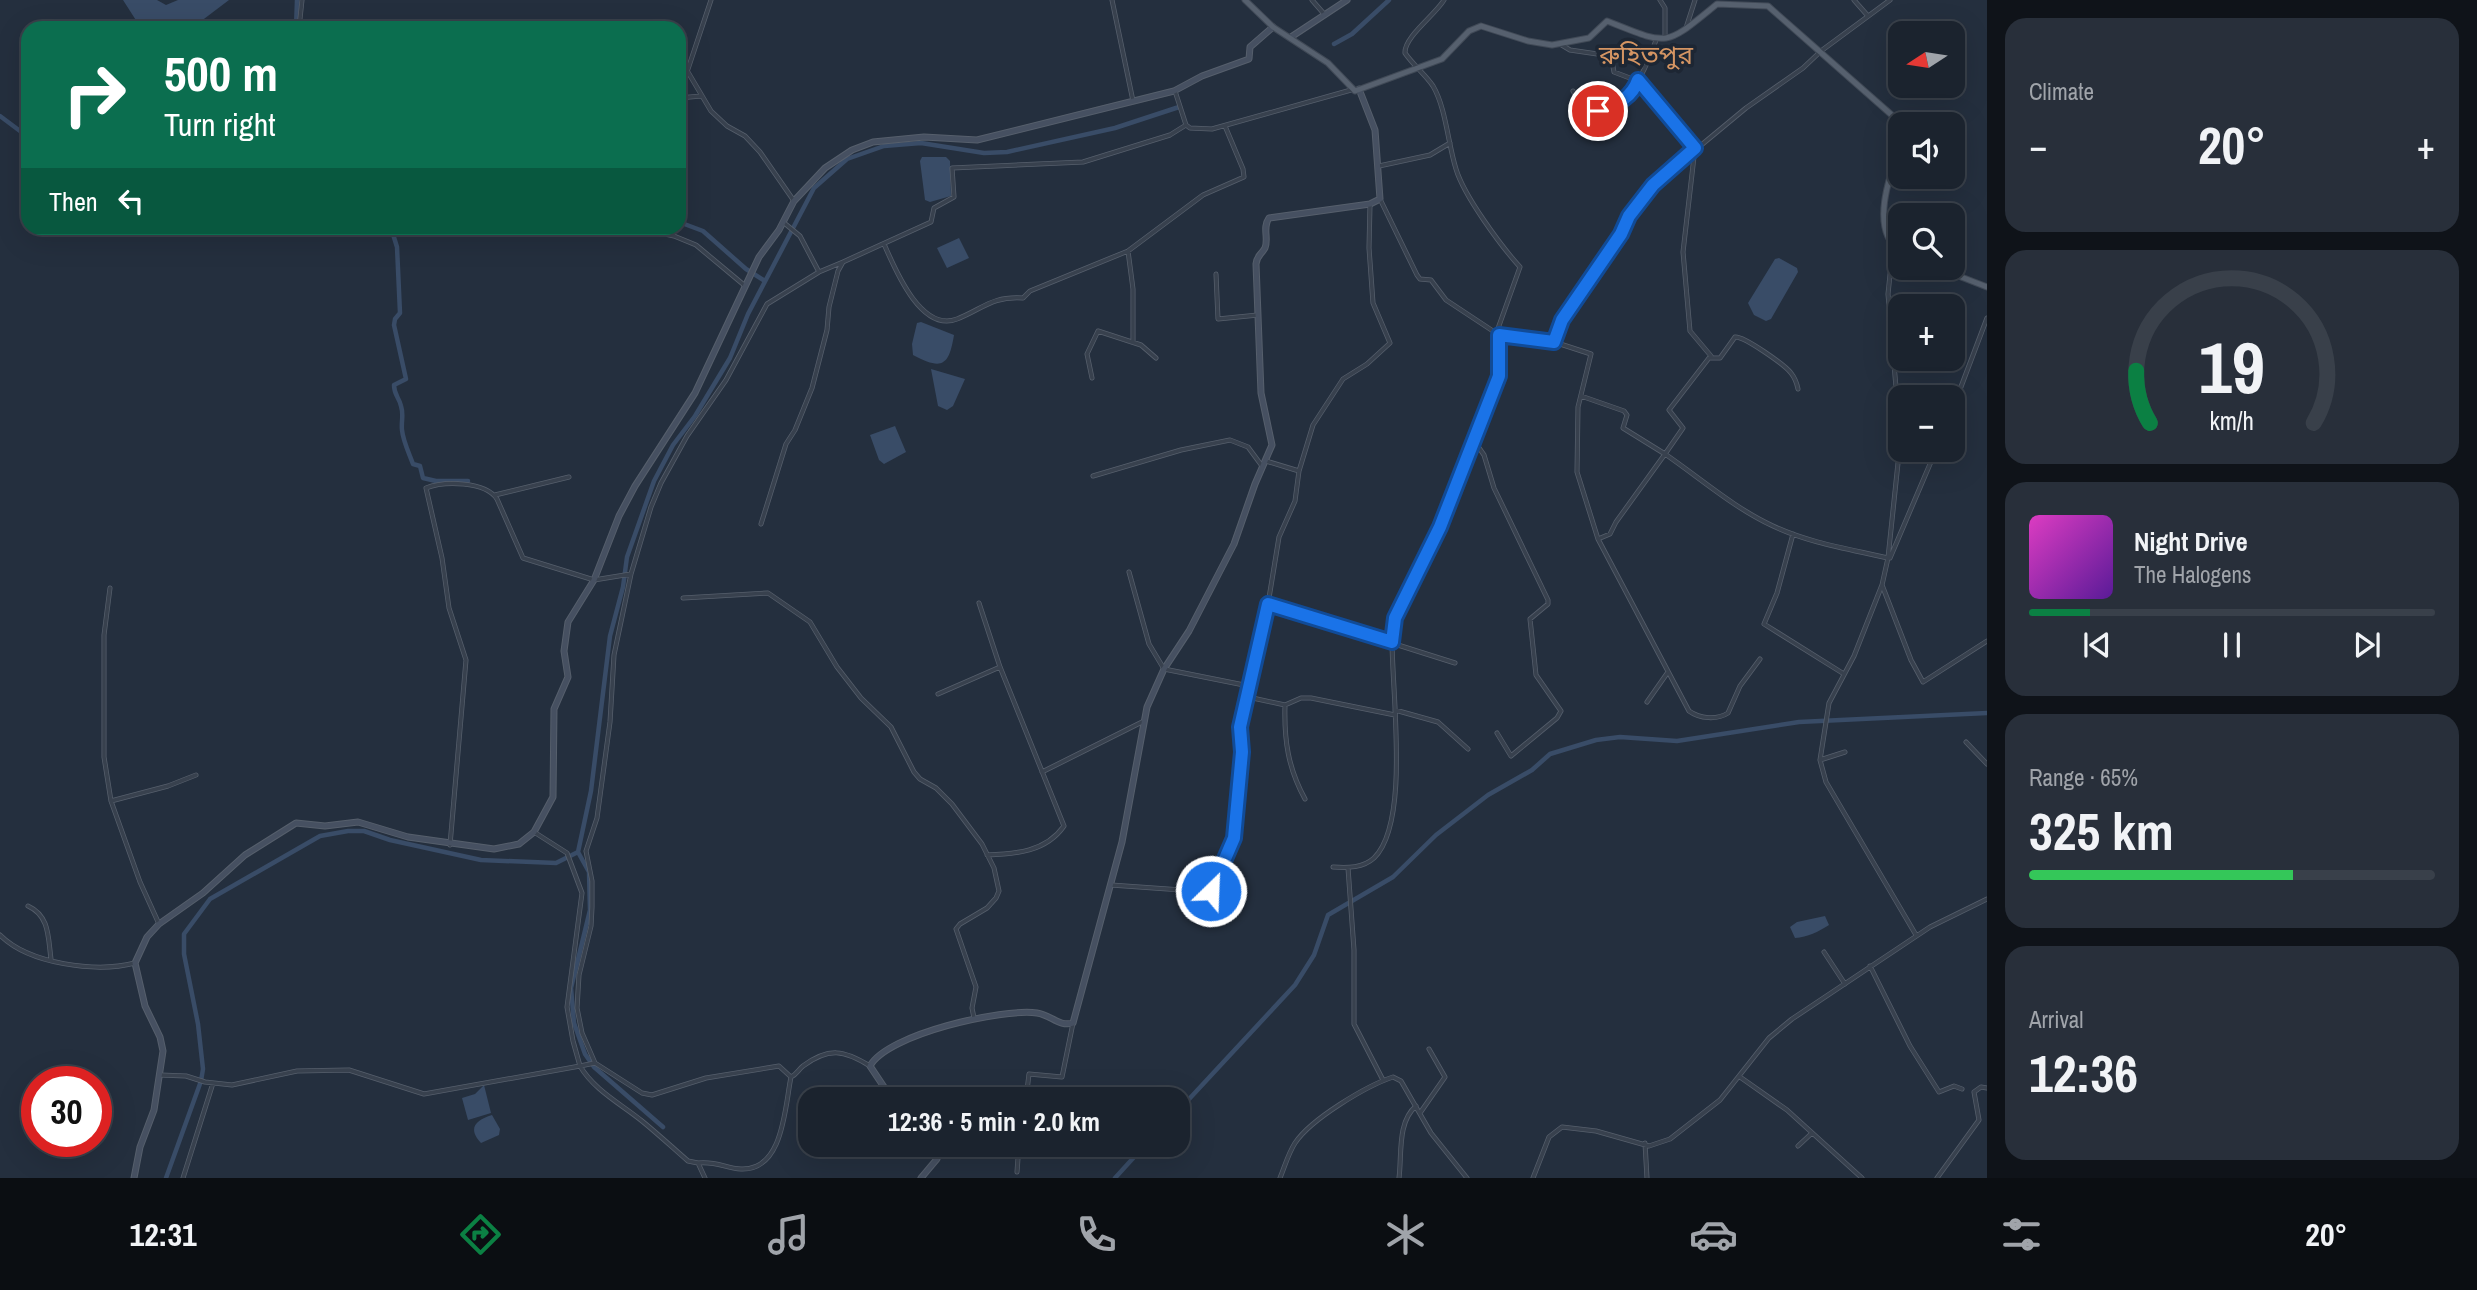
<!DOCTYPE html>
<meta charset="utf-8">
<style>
body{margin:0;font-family:"Archivo Narrow","Noto Sans Bengali",sans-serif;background:#282f3a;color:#f1f3f6;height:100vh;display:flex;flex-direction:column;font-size:26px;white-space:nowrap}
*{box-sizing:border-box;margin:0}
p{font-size:23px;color:#a0a4aa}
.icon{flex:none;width:38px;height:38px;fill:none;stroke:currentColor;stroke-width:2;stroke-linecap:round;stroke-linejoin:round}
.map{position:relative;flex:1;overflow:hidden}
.side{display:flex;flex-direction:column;gap:18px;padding:18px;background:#0f1319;width:490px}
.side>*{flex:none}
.guide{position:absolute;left:21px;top:21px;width:665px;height:214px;border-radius:21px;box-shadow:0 7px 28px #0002,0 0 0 2px #39404a;background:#0b6e4f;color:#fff;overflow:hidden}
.needle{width:46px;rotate:258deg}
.buttons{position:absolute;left:1888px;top:21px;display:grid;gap:14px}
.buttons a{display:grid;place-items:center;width:77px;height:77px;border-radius:14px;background:#1b232e;box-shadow:0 7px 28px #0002,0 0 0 2px #39404a;font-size:35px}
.speed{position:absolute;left:21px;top:1066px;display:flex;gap:14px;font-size:35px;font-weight:700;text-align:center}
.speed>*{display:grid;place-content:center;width:91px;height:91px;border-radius:50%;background:#1b232e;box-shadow:0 7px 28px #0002,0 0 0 2px #39404a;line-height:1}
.speed .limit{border:10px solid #d22;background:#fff;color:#111}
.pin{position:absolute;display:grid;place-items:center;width:60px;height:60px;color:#fff;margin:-30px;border:4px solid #fff;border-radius:50%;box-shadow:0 2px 7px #0007}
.me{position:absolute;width:77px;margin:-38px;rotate:24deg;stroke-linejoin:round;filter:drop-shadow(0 0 5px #0008)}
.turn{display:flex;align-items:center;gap:24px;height:147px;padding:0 28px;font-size:32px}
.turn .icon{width:91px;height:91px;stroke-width:2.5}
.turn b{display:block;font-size:49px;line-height:60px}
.then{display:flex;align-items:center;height:66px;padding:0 28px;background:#0003;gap:14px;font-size:26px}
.big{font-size:52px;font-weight:800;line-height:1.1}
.side .card{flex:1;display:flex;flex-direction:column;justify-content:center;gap:10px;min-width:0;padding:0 24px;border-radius:21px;background:#282f3a}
.side .dial{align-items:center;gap:0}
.dial svg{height:182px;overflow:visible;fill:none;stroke:#39404a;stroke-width:7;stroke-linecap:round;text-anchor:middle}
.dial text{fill:#f1f3f6;stroke:none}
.song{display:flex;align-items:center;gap:21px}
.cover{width:84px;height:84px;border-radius:10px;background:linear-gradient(135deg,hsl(310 70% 55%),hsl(270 70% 35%))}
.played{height:7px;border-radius:4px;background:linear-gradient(90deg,#0b8043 15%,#39404a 15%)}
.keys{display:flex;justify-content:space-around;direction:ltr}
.heat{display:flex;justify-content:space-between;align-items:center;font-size:38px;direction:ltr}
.charge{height:10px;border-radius:5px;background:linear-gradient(90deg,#34c759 65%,#39404a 0)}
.trip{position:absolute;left:798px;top:1087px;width:392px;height:70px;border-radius:21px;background:#1b232e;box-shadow:0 7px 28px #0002,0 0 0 2px #39404a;font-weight:800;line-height:70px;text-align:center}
.tab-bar{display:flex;height:112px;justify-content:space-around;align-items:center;background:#0b0e12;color:#a0a4aa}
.tab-bar .icon{width:49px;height:49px}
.tab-bar .current{color:#0b8043}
.tab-bar b{font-size:32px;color:#f1f3f6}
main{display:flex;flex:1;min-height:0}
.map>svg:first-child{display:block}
.water{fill:#394c67}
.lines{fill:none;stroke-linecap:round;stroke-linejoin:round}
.canal{stroke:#394c67;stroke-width:4.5}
.street-casing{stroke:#565f6c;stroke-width:5}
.secondary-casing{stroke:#565f6c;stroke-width:7}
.primary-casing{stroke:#414a57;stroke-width:7}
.street{stroke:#38414e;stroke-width:3.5}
.secondary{stroke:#465061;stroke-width:5}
.primary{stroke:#56606e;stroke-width:5}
.route-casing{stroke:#114b97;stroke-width:18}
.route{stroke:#1a73e8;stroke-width:12}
.labels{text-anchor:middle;stroke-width:7;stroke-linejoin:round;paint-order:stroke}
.quarter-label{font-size:26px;fill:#d59563;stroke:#1d2633}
</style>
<main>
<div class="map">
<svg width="1987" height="1178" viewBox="0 0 1987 1178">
<rect width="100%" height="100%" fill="#242f3e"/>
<path class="water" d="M 123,0 L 157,0 L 166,5 L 178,0 L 229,0 L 192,28 L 147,28 L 139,25 Z
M 922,157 L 946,157 L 950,161 L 951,196 L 930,202 L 925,200 L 920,161 Z
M 959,238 L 969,258 L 947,268 L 937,248 Z
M 1779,258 L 1797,268 L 1798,272 L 1771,319 L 1766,321 L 1754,315 L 1748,303 L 1775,259 Z
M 921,322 L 954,335 C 949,365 943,371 913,355 L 912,344 L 917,323 Z
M 931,369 L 965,379 L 953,406 L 947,410 L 938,406 Z
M 895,426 L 906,452 L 884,464 L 879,460 L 870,435 Z
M 1825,916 L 1829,925 C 1818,932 1808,937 1795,938 L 1790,927 L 1797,922 Z
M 484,1085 L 491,1113 L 468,1120 L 462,1098 L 475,1094 Z
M 492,1115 L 500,1129 L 499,1135 L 481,1143 C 467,1128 476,1120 492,1115 Z"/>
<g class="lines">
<path class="canal" d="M 296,28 L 297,0
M 1334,44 L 1352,34 L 1389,0
M 0,116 L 28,137
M 679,222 L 703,231 L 746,269 L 765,281
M 375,228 L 381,233 L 392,231 L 397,247 L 400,313 L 395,319 L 394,325 L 406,379 L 394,385 C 394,395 399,397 401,406 C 404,415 401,421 402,430 C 403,441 409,453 413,464 L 420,466 L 423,478 L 436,481 L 468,481
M 1178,1111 L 1295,985 L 1314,955 L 1328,915 L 1393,877 L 1436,835 L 1488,795 L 1532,770 L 1550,754 L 1596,740 L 1620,737 L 1677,741 L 1799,722 L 1987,713
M 663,1127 L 594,1067 L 585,1054 L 574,1023 L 571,988 L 590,910 L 589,872 L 578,852 L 591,791 L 610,636 L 623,587 L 627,557 L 654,481 L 673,445 L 695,416 L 730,358 L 748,314 L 814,188 L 847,159 L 884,146 L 921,143 L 984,153 L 1007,152 L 1115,128 L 1179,107
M 166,1178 L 201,1081 L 203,1069 L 198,1024 L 184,954 L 184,934 L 210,899 L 320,836 L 348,831 L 364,831 L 390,840 L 481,860 L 556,863 L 578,852
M 1115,1178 L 1146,1144"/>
<defs>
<path id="street" d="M 1112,0 L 1133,101
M 1312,0 L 1325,15
M 1444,0 C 1435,15 1404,37 1405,53 C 1413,65 1425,74 1433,86 C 1446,108 1448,144 1456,169 C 1464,196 1501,246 1520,267 L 1496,334
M 1660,0 L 1665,8 L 1665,38
M 1854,0 L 1868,16
M 662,25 L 664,28
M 299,28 L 302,0
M 1686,28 L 1695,0
M 1560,44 L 1570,50 L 1611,56 L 1614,72 L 1643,83 L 1695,148 L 1683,252 L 1690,331 L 1711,356
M 679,57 L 711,111 L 727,126 L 745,136 L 760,152 L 794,201
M 687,72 L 711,0
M 1175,91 L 1186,125 L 1190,128 L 1212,129 L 1351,90
M 1573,91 L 1586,114 C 1628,111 1644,75 1656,40
M 679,98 L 701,96
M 1379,166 L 1430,155 L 1450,143
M 1380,199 L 1417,275 L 1420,279 L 1431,280 L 1446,300 L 1499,335 L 1554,342 L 1591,354 L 1578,407 L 1577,472 L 1598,539 L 1689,711 C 1700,719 1717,720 1728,713 L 1740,686 L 1760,659
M 783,222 L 800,236 L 819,272
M 639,228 L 674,236 L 696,245 L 744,285
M 884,244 C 895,269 921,333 957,319 C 983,309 991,296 1023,298 L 1030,291 L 1128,251 L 1203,195 L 1244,177 L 1243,169 L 1225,126
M 1893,246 L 1888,294 L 1900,434
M 1128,251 L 1133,289 L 1133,341
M 1216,274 L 1218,319 L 1258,315
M 1554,342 L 1562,320 L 1621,234 L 1629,216 L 1653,185 L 1746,108 L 1803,68 L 1821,51 L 1890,0
M 1092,378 L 1087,354 L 1098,331 L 1141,345 L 1156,358
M 1798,389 C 1797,384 1795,378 1791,373 C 1785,365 1744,336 1735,337 L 1720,358 L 1709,358 L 1669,410 L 1683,428 L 1665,454 C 1700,478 1734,508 1773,526 C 1809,543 1849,549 1888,558
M 1581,396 L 1624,411 L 1627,415 L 1623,428 L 1665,454 L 1616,522 L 1610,534 L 1598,539
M 1953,408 L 1987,318
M 1475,442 L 1484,455 L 1494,488 L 1548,600 L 1548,604 L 1530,619 L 1536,675 L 1561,711 L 1557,718 L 1511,756 L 1497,733
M 1900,444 L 1888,558 L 1882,585 L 1854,656 L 1829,703 L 1820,760 L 1826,782 L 1916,935
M 1299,471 L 1313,425 L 1343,379 L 1367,364 L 1390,343 L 1373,303 L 1369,248 L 1370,205
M 1093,476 L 1181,450 L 1230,440 L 1248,447 L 1262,466
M 495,495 L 569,477
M 761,524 L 786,444 L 795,430 L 812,388 L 827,330 L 829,307 L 838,271 L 843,262 L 931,222 L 934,208 L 954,197 L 952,168 L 1083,162 L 1170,135 L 1186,125
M 1793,534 L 1777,593 L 1764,624 L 1844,674
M 1890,558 L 1936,450
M 1129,572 L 1149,644 L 1164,669 L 1249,686
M 631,574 L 614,655 L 610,722 L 597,818 L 586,851 L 592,881 L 592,907 L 591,926 L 579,975 L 577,1008 L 582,1033 L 595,1063 L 642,1093 L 652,1095 L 706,1078 L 779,1066 L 791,1077 C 797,1074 798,1070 803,1066 C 829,1047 844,1050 870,1066
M 1882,585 L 1911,660 L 1923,682 L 1987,641
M 110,588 L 104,635 L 104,757 L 111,801 L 140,882 L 159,924
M 683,598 L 768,593 L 810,622 L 837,667 L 861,698 L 891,727 L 914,772 L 920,779 L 936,788 L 952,804 L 982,844 L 994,868 L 999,891 L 996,898 L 987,908 L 960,924 L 956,929 L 976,987 L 972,1008 L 974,1018
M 979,603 L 1000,667 L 1064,826 C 1046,852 1015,854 987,855
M 1268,604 L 1455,663
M 938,694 L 1000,667
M 1248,697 L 1285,705 C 1284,740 1288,768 1305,799
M 1647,702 L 1668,672
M 1285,705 L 1301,698 L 1311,698 L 1395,715
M 1395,710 L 1438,722 L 1468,749
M 1966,742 L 1987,764
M 1820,760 L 1845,752
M 1042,772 L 1142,722
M 111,801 L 168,786 L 196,775
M 534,832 L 567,853 L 582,893 L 567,1007 L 573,1041 L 580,1066 L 595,1063
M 450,845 L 466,660 L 449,608 L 442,558 L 426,488 C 444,481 485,481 497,499 L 523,558 L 594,580 L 631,574 L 651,507 L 661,483 L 687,436 L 726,380 L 767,304 L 819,272 L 843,262
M 1333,867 C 1348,868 1363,868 1374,858 C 1412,821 1390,682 1392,630 L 1395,618 C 1432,542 1476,460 1499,378 C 1502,364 1501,349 1499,335
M 1348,868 L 1354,950 L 1354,1024 L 1383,1080
M 1111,885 L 1210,892 L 1234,838 L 1242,752 L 1240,727 L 1268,604 L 1279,537 L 1295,501 L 1299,471 L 1266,461
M 28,906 C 50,916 48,938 51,959
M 0,935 C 29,964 96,973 135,963
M 1824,952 L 1845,984
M 1870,966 L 1910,1046 L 1939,1092 L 1954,1086 L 1962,1089
M 160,1075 L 186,1076 L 205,1082 L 232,1085 L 297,1071 L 349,1070 L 424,1094 L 580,1066 C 594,1090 621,1104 642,1121 C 658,1134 673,1148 688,1161 L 698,1163 L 705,1178
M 1740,1077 L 1787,1110 L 1862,1178
M 1026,1099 L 1029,1074 L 1062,1077 L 1073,1023
M 1420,1113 L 1445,1077 L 1429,1049
M 1645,1143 L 1647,1178
M 1798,1146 L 1812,1133
M 698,1163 C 717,1161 725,1168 741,1169 C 784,1171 785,1105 791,1077
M 1017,1172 L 1019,1144
M 183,1178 L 213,1083
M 1280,1178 C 1285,1166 1288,1154 1295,1143 C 1311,1119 1366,1086 1393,1077 L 1401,1081 L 1431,1133 L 1467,1178
M 1399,1178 C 1402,1155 1397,1122 1416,1106
M 1533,1178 L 1549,1137 L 1562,1127 L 1596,1131 L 1649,1146 L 1670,1139 L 1720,1100 L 1769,1038 L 1792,1019 L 1930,927 L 1987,899
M 1937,1178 L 1979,1120 L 1974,1092 L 1981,1087 L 1987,1088"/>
<path id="secondary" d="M 1291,37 L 1347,0
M 892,1099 L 870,1066 C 887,1034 1003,1008 1037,1013 C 1051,1015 1059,1027 1073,1023 L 1122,842 L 1147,707 L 1164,669 L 1189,631 L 1234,544 L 1255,484 L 1272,445 L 1261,393 L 1256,264 C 1257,255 1261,255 1265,248 C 1269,238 1262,228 1269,218 L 1370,204 L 1380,199 L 1375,130 L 1359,89
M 134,1178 L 140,1147 L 154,1110 L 163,1051 L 160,1037 L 145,1006 L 135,963 L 147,937 L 159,924 L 203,893 L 245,855 L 296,823 L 325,826 L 358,822 L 408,837 L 494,849 L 519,844 L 534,832 L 553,797 L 554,709 L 568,677 L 564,651 L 568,622 L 594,580 L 619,516 L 635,486 L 695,393 L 759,257 L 779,230 L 794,201 L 825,168 L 852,150 L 873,142 L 924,137 L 977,140 L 1174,91 L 1202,76 L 1249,59 L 1250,47 L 1273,27
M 921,1178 L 937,1159 L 927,1144"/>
<path id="primary" d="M 1245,0 L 1273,27 L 1328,63 L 1355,91 L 1442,59 L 1469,31 L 1481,26 L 1528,41 L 1552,45 L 1589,38 L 1607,21 C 1670,46 1664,47 1717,4 L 1768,6 L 1902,124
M 1900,147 C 1890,174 1869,230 1900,251
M 1938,268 L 1987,287"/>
</defs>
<use href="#street" class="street-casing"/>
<use href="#secondary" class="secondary-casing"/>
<use href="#primary" class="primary-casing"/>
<use href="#street" class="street"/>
<use href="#secondary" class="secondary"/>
<use href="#primary" class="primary"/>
</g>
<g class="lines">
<defs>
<path id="route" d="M 1211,891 L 1234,838 L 1242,752 L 1240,727 L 1268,604 L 1392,642 L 1395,618 L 1440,527 L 1499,376 L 1499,335 L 1554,342 L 1562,320 L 1621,234 L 1629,216 L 1653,185 L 1695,148 L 1638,80 C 1631,100 1615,104 1598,111"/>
</defs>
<use href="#route" class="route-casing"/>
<use href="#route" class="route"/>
</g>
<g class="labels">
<g class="quarter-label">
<text x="1646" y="64">রুহিতপুর</text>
</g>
</g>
</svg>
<div class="buttons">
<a><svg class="needle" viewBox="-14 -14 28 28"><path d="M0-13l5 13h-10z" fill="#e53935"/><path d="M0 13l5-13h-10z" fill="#a0a4aa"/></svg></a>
<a><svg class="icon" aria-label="sound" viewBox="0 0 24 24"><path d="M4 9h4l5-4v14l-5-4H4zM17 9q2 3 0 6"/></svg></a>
<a><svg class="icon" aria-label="search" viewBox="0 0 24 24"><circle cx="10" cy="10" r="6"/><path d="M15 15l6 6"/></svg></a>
<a>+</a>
<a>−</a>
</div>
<div class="speed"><div class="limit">30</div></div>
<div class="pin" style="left:1598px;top:111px;background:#d93025"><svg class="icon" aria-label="arrive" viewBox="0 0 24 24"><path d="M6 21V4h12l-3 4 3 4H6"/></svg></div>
<svg class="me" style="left:1211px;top:891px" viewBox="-20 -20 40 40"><circle r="17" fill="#1a73e8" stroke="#fff" stroke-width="3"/><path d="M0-11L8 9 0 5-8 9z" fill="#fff"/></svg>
<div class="trip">12:36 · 5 min · 2.0 km</div>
<div class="guide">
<div class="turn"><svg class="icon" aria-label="right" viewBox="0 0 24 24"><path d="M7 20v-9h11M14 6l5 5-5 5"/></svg><div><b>500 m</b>Turn right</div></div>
<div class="then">Then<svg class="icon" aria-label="left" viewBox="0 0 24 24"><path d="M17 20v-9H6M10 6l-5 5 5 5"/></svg></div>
</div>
</div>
<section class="side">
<div class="card"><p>Climate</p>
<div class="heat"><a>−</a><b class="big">20°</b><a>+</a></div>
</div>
<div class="card dial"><svg viewBox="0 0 100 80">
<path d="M14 69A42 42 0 1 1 86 69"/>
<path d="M14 69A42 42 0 0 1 8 46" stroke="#0b8043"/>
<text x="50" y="56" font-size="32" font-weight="700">19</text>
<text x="50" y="72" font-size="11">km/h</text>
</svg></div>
<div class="card">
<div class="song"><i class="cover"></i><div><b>Night Drive</b><p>The Halogens</p></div></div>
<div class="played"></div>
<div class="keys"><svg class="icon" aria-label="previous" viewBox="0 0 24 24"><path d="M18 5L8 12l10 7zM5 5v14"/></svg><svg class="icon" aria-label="pause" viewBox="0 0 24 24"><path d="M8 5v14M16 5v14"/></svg><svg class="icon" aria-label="next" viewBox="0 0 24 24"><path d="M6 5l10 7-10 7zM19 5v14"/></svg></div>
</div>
<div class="card"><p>Range · 65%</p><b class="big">325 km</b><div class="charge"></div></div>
<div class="card"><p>Arrival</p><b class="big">12:36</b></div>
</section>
</main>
<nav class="tab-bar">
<b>12:31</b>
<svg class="icon current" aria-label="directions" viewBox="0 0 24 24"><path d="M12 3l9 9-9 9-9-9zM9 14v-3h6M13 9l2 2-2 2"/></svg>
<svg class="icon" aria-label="music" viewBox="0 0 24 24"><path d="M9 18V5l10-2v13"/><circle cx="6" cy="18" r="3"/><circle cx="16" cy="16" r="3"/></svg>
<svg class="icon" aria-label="phone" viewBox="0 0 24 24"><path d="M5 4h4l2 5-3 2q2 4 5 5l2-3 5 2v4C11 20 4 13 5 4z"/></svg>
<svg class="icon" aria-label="climate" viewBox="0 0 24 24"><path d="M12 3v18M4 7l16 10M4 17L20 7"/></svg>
<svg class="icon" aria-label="car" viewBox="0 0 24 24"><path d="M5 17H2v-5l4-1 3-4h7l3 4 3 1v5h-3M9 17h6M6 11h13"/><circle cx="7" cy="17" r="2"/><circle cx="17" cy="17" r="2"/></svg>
<svg class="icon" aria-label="filters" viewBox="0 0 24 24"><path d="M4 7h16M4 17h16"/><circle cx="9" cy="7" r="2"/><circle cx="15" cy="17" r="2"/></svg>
<b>20°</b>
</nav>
